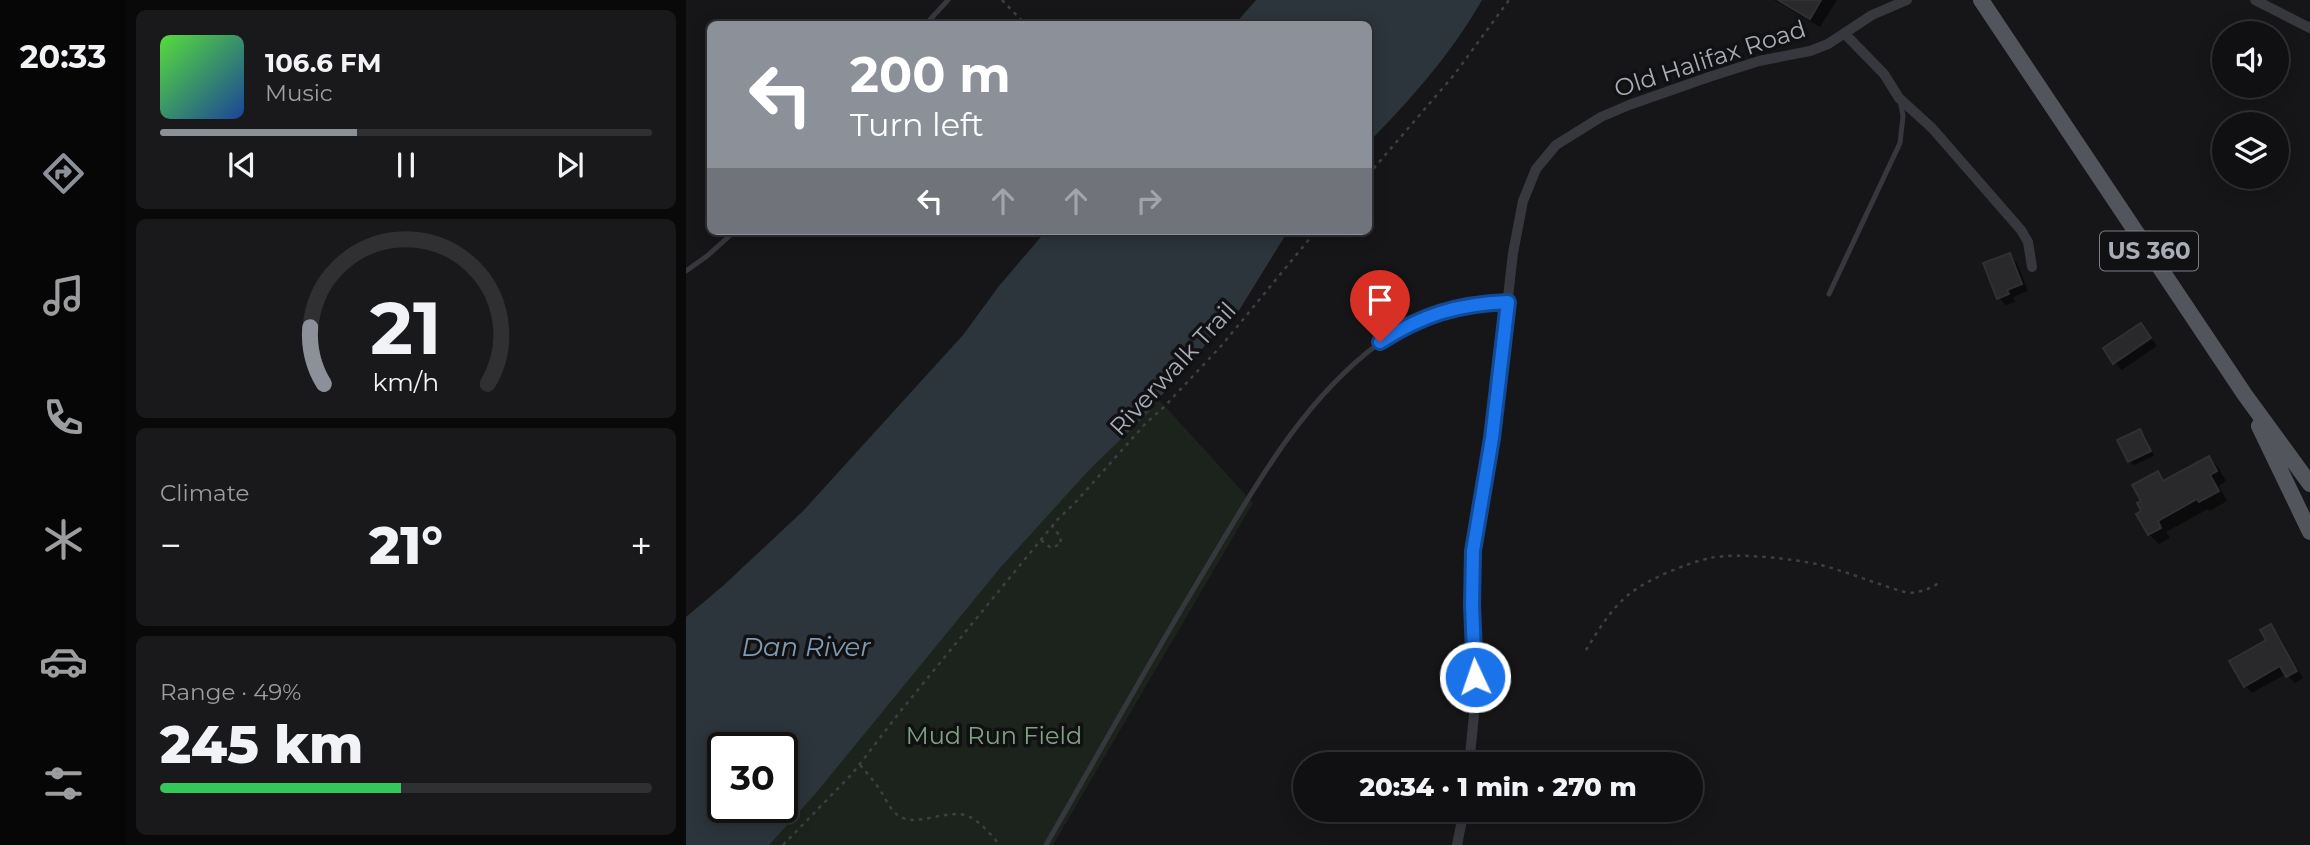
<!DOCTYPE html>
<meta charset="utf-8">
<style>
body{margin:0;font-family:Montserrat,sans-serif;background:#19191b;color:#f1f3f6;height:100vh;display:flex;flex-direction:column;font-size:26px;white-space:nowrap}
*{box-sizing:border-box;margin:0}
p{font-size:23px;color:#9c9d9f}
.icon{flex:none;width:38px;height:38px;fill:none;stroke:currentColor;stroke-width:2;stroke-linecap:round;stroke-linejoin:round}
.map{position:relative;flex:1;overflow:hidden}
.details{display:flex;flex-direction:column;gap:10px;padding:10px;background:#09090a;width:560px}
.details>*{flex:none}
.guide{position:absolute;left:21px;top:21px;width:665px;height:214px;border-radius:10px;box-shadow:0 4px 18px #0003,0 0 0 2px #303032;background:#8c9099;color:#fff;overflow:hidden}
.fabs{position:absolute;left:1526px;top:21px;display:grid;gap:14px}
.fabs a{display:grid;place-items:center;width:77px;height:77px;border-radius:50%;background:#101012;box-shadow:0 4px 18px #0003,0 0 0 2px #303032;font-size:35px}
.speed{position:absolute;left:21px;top:732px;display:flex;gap:14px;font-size:35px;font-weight:700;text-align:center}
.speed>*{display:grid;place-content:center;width:91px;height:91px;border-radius:50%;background:#101012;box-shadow:0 4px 18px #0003,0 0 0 2px #303032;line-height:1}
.speed .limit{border:4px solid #111;border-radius:10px;background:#fff;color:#111}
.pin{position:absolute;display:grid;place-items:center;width:60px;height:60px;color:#fff;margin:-72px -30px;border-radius:50% 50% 50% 0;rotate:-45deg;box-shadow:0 0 7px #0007}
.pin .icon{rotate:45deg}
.me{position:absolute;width:77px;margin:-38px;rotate:357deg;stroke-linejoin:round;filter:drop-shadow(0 0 5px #0008)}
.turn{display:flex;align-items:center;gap:24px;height:147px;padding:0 28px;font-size:32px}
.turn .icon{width:91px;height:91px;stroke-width:2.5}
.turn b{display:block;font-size:49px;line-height:60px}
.lanes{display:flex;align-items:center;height:66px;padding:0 28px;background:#0003;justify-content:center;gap:35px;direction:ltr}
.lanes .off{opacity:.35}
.big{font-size:52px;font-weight:800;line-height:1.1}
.details .widget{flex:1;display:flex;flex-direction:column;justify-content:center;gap:10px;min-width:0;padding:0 24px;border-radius:10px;background:#19191b}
.details .dial{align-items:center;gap:0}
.dial svg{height:182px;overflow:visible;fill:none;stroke:#303032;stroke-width:7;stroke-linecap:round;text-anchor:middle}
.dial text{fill:#f1f3f6;stroke:none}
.song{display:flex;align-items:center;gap:21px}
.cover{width:84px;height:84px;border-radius:10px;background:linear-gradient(135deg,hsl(110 70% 55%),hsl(220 70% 35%))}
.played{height:7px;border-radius:4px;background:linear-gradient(90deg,#8c9099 40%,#303032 40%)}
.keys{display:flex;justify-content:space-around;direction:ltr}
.heat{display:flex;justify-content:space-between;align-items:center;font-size:38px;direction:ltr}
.charge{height:10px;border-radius:5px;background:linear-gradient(90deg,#34c759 49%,#303032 0)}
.trip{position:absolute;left:607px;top:752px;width:410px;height:70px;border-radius:35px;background:#101012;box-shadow:0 4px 18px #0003,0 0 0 2px #303032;font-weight:800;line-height:70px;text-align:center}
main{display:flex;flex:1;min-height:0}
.tab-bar{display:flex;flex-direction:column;width:126px;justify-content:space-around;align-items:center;background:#060607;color:#9c9d9f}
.tab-bar .icon{width:49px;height:49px}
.tab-bar .current{color:#8c9099}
.tab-bar b{font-size:32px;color:#f1f3f6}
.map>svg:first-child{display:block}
.green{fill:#1c231d}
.water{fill:#2c353c;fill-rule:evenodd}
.shadow{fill:#0007}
.building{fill:#29292c;stroke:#303034;stroke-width:2}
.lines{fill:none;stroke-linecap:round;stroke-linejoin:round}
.path{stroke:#3d3f44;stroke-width:2.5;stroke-dasharray:3.5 5;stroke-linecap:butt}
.service{stroke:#37383d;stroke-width:5}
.minor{stroke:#37383d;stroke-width:10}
.primary{stroke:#53555c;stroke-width:16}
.route-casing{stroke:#114b97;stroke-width:18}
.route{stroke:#1a73e8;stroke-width:12}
.labels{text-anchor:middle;stroke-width:7;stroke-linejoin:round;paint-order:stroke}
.shield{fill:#111113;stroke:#7b7e86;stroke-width:2}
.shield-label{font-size:23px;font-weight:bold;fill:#a8adb8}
.street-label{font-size:24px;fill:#a8adb8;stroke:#111113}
.park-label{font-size:24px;fill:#7fa381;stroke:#111113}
.water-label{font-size:26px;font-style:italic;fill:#7f9bb3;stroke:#111113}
</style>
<main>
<nav class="tab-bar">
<b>20:33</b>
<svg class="icon current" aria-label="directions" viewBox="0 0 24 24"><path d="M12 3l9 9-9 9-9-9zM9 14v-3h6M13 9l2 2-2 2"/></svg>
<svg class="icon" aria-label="music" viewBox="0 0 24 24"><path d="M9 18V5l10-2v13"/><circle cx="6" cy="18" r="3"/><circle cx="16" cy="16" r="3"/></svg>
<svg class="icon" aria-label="phone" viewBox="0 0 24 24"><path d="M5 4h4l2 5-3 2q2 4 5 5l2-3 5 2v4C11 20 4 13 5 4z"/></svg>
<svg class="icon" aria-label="climate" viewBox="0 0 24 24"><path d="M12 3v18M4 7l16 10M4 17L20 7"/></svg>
<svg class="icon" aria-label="car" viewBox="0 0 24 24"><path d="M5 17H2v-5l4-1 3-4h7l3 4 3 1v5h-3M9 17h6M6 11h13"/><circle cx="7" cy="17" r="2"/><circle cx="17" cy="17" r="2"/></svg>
<svg class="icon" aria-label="filters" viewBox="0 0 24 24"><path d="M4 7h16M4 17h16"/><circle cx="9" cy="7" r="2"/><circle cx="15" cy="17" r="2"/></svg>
</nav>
<section class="details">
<div class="widget">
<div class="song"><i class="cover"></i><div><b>106.6 FM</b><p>Music</p></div></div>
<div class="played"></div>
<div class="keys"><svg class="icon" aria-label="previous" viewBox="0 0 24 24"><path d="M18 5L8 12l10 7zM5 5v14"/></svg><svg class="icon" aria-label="pause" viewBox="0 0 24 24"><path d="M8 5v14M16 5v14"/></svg><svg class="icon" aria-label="next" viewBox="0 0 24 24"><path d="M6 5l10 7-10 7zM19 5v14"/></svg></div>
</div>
<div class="widget dial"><svg viewBox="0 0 100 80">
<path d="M14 69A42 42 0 1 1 86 69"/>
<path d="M14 69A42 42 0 0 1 8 44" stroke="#8c9099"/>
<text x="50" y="56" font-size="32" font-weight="700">21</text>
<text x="50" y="72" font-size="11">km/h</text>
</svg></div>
<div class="widget"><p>Climate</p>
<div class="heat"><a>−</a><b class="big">21°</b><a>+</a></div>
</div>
<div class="widget"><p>Range · 49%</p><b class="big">245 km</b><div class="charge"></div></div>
</section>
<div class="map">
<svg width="1624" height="845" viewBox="0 0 1624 845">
<rect width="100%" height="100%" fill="#161618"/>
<path class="green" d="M 466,392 L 567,503 L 367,845 L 79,845 L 258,629 Z"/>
<path class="water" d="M 570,0 L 796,0 C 766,53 725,99 683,142 L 682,24 L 549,24 Z
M 360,231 L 602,231 L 552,312 L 519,345 L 509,359 L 493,373 L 462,413 L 403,470 L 314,568 L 130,793 L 83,845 L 0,845 L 0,617 L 38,585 L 118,510 L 277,335 L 313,286 ZM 37,747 L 96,747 L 96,807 L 37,807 Z"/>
<path class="shadow" d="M 1088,0 L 1151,0 L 1134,27 Z
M 1323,255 L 1331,263 L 1342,291 L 1327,297 L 1329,302 L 1320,305 L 1313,298 Z
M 1455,325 L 1471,346 L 1436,370 L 1429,363 Z
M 1454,431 L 1459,435 L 1468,456 L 1448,465 L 1443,461 Z
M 1523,458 L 1533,468 L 1540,481 L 1533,486 L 1541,501 L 1524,511 L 1522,509 L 1480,532 L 1484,538 L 1473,544 L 1463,534 L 1457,502 L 1471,473 L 1480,481 Z
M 1584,627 L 1592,634 L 1617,678 L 1609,683 L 1600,674 L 1566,693 L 1559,686 L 1582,641 Z"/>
<path class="building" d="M 1092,0 L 1135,0 L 1124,19 Z
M 1324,253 L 1336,284 L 1321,290 L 1323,294 L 1311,299 L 1297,263 Z
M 1455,323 L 1465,338 L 1427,364 L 1417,348 Z
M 1454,429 L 1465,451 L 1442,462 L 1431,440 Z
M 1523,456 L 1531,471 L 1524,475 L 1533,491 L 1513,502 L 1511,499 L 1472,521 L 1475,528 L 1462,535 L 1450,514 L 1455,511 L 1451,503 L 1455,501 L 1446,485 L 1472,471 L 1477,481 Z
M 1585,624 L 1611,671 L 1600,677 L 1594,666 L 1558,687 L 1543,661 L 1580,640 L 1574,630 Z"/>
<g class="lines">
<path class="path" d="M 316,0 L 339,24
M 682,175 L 768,75 L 823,0
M 355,540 L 365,548 L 375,544 L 374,536 L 366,526
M 900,650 C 913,629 926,607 946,592 C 965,578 1001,563 1024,558 C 1051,552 1108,559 1135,565 C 1165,573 1193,585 1222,593 C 1236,592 1244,589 1256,581
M 174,765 C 181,773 188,781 194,790 C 200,799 204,810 213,816 C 231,828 260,808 282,816 C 295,822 305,835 314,845
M 97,845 L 166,774 L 217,708 L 371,520 L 388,504 L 460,423 L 477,408 L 536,345 L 630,231"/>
<path class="service" d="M 240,24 L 262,0
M 0,271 L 21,256 L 49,231
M 1143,294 L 1214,143 L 1217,116 L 1214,100
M 360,845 C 414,751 466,657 522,565 C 570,485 616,401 692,344 C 730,315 774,303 821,302"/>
<path class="minor" d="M 1569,0 L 1624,28
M 1159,34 L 1198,74 L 1213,98 L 1246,128 L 1335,230 L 1342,242 L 1346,267
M 783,765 L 790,695 L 786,629 L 787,551 L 806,438 L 827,253 L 837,201 L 850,169 L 870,145 L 915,117 L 943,105 L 1023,77 L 1073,61 L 1124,51 L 1142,44 L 1186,15 L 1221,0
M 771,845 L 778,810"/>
<path class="primary" d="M 1295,0 L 1559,395 L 1624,484
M 1573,426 L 1624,532"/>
</g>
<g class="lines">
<defs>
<path id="route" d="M 694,342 C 736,315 771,304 822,302 L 806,438 L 787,551 L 786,605 L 789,677"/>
</defs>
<use href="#route" class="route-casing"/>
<use href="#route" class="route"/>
</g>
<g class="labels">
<rect class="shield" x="1414" y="231.5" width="98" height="39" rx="5"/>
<g class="shield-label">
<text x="1463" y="259">US 360</text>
</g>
<g class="street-label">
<text transform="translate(1024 59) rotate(-18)" y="8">Old Halifax Road</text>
<text transform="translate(487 369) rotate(-47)" y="8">Riverwalk Trail</text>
</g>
<g class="park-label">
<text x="308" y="744">Mud Run Field</text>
</g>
<g class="water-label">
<text x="120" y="656">Dan River</text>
</g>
</g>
</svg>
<div class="fabs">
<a><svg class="icon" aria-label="sound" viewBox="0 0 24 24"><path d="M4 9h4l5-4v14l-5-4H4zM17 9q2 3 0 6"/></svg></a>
<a><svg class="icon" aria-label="layers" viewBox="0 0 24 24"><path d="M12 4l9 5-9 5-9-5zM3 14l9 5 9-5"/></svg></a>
</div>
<div class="speed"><div class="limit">30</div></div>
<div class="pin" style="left:694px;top:342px;background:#d93025"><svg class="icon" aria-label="arrive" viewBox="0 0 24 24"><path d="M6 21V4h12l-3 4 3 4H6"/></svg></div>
<svg class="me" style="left:789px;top:677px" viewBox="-20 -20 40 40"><circle r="17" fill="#1a73e8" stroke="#fff" stroke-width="3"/><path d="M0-11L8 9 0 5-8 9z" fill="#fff"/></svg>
<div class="trip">20:34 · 1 min · 270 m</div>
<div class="guide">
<div class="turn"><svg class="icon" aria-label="left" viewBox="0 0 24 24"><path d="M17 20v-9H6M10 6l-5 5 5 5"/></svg><div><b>200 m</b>Turn left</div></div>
<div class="lanes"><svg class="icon" aria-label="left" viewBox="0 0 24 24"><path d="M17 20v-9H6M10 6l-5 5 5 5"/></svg><svg class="icon off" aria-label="ahead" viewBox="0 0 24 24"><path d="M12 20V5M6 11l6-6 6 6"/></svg><svg class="icon off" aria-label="ahead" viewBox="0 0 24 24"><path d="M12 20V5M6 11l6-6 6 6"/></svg><svg class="icon off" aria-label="right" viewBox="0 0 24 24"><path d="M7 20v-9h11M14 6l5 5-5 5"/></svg></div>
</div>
</div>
</main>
